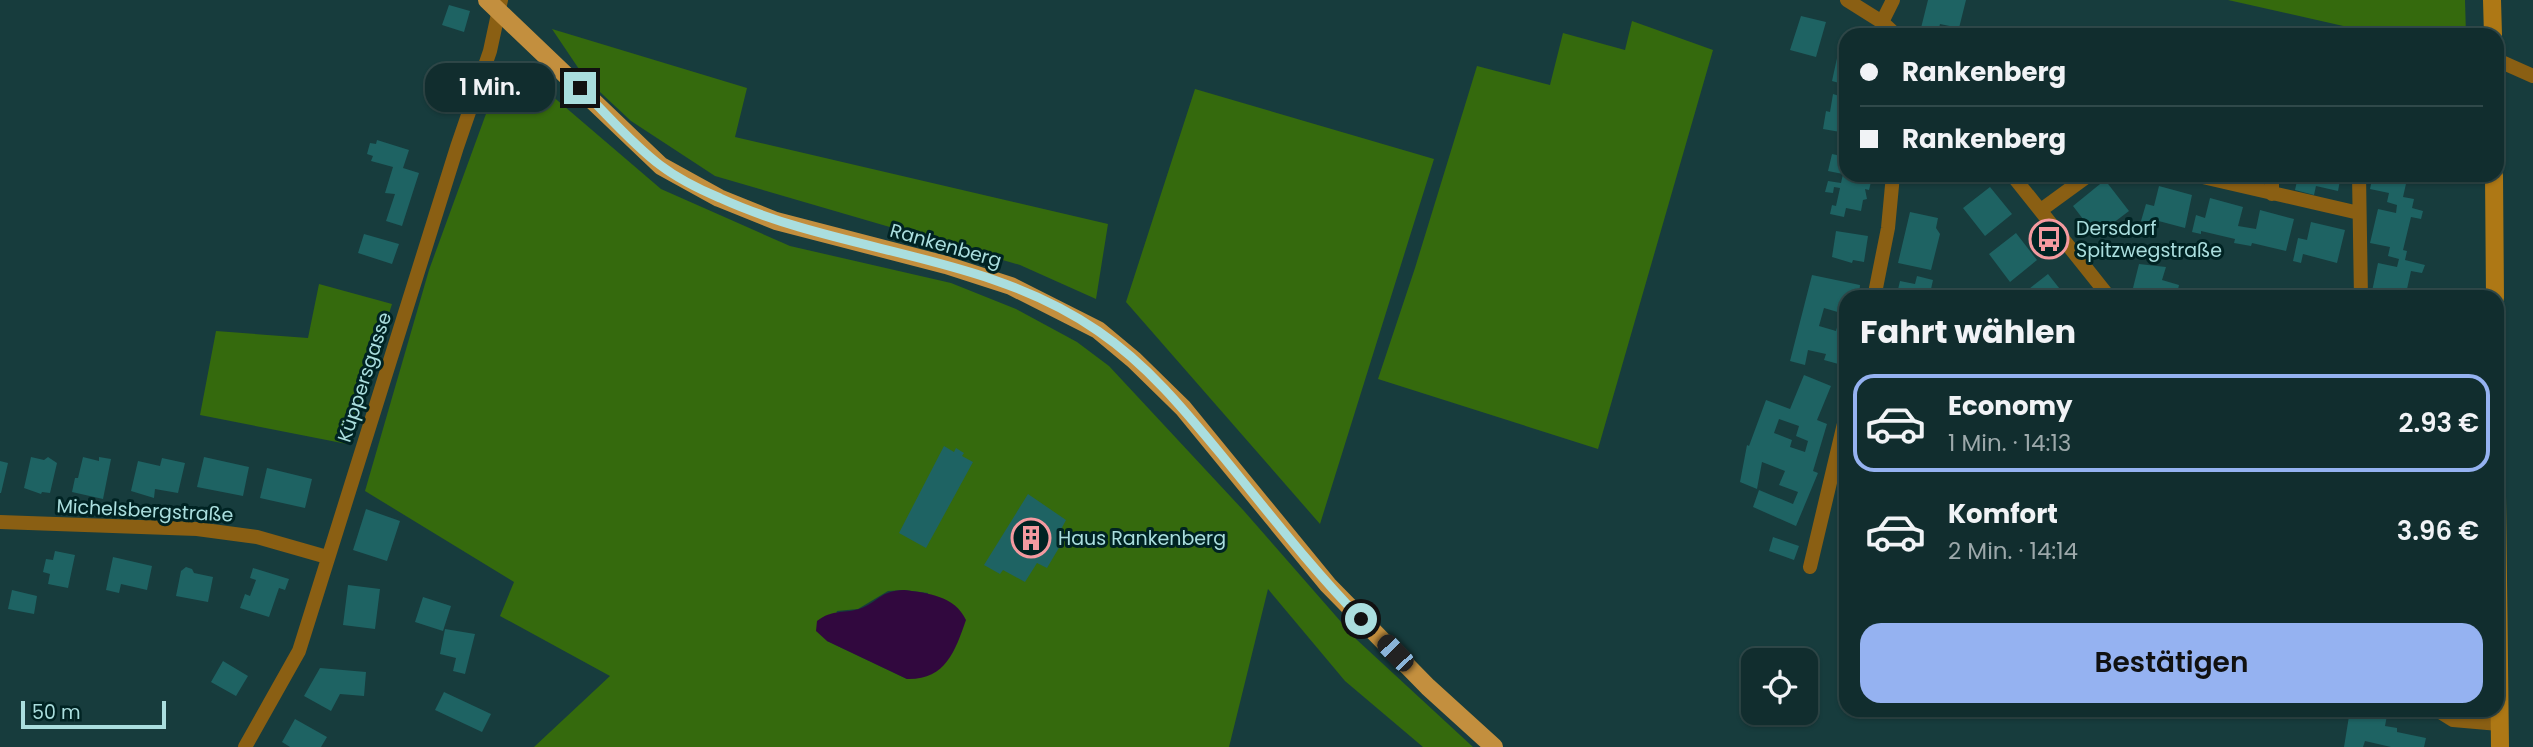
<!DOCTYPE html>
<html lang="de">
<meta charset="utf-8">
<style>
:root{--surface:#112d2e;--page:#1a3536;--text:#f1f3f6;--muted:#9ca8aa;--line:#30494a;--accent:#95b2f1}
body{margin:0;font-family:Poppins,sans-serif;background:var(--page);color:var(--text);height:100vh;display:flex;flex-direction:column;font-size:26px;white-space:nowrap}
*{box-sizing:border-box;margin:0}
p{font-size:23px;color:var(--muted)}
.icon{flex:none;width:38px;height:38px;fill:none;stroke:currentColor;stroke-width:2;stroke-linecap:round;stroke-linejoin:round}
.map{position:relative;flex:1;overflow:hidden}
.panel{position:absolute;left:1839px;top:290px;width:665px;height:427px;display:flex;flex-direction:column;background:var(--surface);border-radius:21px;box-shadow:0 2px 5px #0004,0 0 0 2px var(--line)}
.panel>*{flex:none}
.hud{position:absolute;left:1839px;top:28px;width:665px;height:154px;border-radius:21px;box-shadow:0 2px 5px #0004,0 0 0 2px var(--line);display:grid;align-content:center;height:154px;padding:0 21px;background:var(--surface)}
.controls{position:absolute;left:1741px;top:648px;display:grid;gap:14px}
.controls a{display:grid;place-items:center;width:77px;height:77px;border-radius:14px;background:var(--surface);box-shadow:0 2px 5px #0004,0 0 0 2px var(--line);font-size:35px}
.scale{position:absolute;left:21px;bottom:18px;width:145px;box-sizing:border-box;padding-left:7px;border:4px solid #aadede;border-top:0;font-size:19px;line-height:24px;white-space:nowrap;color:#aadede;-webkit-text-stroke:5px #002323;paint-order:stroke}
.end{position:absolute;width:32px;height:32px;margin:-16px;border:9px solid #aadede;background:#111;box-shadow:0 0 0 4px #111}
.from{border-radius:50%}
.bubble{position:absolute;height:49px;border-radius:21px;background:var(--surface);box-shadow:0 2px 5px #0004,0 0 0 2px var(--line);font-size:23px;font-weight:600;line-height:49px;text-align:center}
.car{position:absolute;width:21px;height:42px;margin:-21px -10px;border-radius:9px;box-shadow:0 0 5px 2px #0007;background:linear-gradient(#222 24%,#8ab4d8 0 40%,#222 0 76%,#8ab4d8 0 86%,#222 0)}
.hud b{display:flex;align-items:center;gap:24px;height:66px;font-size:26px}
.hud b+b{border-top:2px solid var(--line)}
.hud i{width:18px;height:18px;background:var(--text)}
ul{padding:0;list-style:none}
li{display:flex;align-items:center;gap:21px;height:98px;margin:0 14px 10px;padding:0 7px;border:4px solid transparent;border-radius:21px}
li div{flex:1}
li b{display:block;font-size:26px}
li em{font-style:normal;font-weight:600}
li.current{border-color:var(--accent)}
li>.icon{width:63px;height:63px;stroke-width:1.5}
h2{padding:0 21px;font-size:32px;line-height:84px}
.cta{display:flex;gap:14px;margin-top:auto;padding:14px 21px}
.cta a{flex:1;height:80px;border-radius:21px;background:var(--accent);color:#111;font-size:28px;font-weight:600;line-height:80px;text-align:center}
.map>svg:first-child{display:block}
.green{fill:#356a0d;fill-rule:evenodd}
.water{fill:#31083e}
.building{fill:#1e6363;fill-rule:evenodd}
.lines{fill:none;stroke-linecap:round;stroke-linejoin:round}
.street{stroke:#8a5f13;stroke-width:14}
.secondary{stroke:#ae7815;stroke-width:18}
.primary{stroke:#c38f3e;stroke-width:18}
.route{stroke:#aadede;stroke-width:9}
.labels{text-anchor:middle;stroke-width:6;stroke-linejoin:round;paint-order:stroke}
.poi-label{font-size:19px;fill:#aadede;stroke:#002323;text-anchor:start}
.street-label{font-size:19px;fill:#aadede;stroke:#002323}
</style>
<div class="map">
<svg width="2533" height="747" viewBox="0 0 2533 747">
<rect width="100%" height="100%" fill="#173c3d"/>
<path class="green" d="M2228,0H2465L2466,35H2383Z
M1632,21L1713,50L1598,449L1378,379L1415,268L1477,66L1550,85L1563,33L1625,50Z
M552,29L747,88L735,137L1108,224L1096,299L1020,265L715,176L631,121L585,78Z
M516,65L661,189L790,246L951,283L1016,309L1077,342L1109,366L1244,511L1356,639L1473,747H1423L1345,681L1268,589L1229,747H534L610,676L500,616L514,582L365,491L429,270L502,70ZM904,590L928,593L907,679L827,641L837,611L858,609L888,591Z
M1195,89L1434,159L1320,524L1126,302Z
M319,284L392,304L347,444L200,415L216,331L308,338Z"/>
<path class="water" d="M904,590C928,593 955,596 966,620C955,652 945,680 907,679L827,641L816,631L817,621C833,609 842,614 859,609C879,602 879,591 904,590Z"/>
<path class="building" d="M1928,0H1966L1959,28L1940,24L1938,32L1921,28Z
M449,5L470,11L464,32L442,25Z
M1801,16L1826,22L1816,57L1790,50Z
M1839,49L1846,52V85L1832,81Z
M1833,94L1846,98V133L1823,129L1826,111L1830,112Z
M377,140L409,150L403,168L419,173L402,226L386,221L395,194L385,193L393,167L371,161L373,156L367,154L370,143L376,144Z
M1832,154L1846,157V175H1869L1867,181L1871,182L1869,190L1865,189L1867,199L1863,200L1861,211L1846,208L1844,217L1830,214L1832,205L1836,206L1840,188L1834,187L1833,193L1825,192L1828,181L1841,183L1843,174L1828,171Z
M2306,175H2341L2338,191L2316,186L2314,195L2295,190L2297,181L2305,183Z
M2373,175H2408L2403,197L2414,199L2412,208L2423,211L2421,219L2411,217L2403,250L2407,251L2405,260L2425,265L2422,273L2411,271L2405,298L2371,296L2378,263L2397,267L2399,259L2388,256L2390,247L2370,243L2378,209L2396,213L2397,205L2387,202L2389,193L2370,189Z
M2105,180L2129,211L2096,236L2073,206Z
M2159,186L2192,195L2185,228L2151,219L2150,223L2141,221L2146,204L2154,206Z
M1990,187L2012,214L1985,236L1963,208Z
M2210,198L2243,207L2238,226L2256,229L2260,210L2294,219L2286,251L2252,243L2251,246L2234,243L2235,239L2201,231V234L2192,232L2196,215L2205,218Z
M1910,212L1938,218L1936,228L1940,234L1931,270L1898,263Z
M2311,222L2345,230L2337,263L2303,254L2301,263L2293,261L2298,238L2307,240Z
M1836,231L1868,236L1864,262L1853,260L1852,263L1832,257Z
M2016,233L2037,260L2010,282L1989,254Z
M364,234L399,244L392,264L358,253Z
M2139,264L2166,267L2162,280L2179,285L2176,298L2133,288Z
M2048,274L2067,298H2023L2021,295Z
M1812,275L1860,285L1859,298H1846V349L1842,348V365L1824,360L1826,354L1808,350L1805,365L1790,361ZM1824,308L1841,313L1836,331L1819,326Z
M1917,276L1933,280L1929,298H1896L1900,281L1915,284Z
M1804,375L1831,386L1817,420L1827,424L1813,471L1818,473L1796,526L1753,507L1759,490L1793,504L1798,492L1779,485L1785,471L1762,462L1757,489L1740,482L1747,445L1749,446L1766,400L1790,409ZM1779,419L1799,426L1796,436L1808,441L1805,452L1790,447L1792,440L1774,433Z
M944,446L954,452L956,448L964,453L962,456L973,462L926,548L899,533Z
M31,457L44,460L48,457L57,463L50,493L42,492L41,494L24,488Z
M83,457L99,461V457L111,459L103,499L72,492L75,478H78Z
M204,457L249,467L243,496L197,487Z
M162,458L185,463L178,493L155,489L154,498L131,491L138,461L160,466Z
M0,461L8,463L1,493H0Z
M267,468L312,479L305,508L260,498Z
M1028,494L1066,520L1057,537L1063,541L1047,568L1037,563L1025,582L1003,570L1000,574L984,565Z
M366,509L400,521L387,561L353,550Z
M1773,537L1799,546L1794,560L1769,551Z
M55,551L75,555L68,588L48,584L50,574L43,572L46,559L53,560Z
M113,557L152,566L147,590L121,584L119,593L106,590Z
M186,567L192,569L194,573L213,577L208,602L176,596L181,571Z
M253,568L289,579L285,590L279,588L269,617L240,608L245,594L250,596L256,580L250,578Z
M348,585L380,589L375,629L343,625Z
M12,590L37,596L34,614L8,609Z
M423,597L451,606L443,631L415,622Z
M445,629L475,634L465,674L453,671L456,658L440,654Z
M223,661L248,676L236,696L211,682Z
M320,668L366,672L364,696L340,694L331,711L304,696Z
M444,692L491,714L482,732L435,710Z
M2350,710H2388L2385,726L2397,728V732L2426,738L2424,747H2391L2365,741L2363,747H2344Z
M295,719L327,737L321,747H290L282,742Z"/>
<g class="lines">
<path class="street" d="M1847,0L1882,22L1896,35
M1882,22L1893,0
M2497,60L2533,76
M2012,175L2110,298
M2194,175L2359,213
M2359,175L2361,298
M2272,194V175
M2041,210L2089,175
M1874,298L1888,228L1893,175
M0,522L197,529L257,537L327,557
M1810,567L1846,415
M2437,710L2453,720L2499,724
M245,747L299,651L457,147L490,51L501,0"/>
<path class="secondary" d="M2492,0L2493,35
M2494,175L2495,298
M2497,495L2500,747"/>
<path class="primary" d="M487,0L661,166L719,198L776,221L946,265L1011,286L1098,330L1134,360L1183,408L1328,585L1428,687L1494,747"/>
</g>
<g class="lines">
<path class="route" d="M580,88C606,113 631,143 660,165C677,178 701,190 720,198C842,254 986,253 1098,331C1148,365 1187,413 1224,458C1269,513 1312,569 1361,619"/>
</g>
<defs>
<symbol id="bus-ring" viewBox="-11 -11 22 22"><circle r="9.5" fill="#002323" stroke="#f49aa0" stroke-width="1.5"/><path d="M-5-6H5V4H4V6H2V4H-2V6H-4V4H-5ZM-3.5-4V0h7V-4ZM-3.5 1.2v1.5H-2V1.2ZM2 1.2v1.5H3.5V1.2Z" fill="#f49aa0"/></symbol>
<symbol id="building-ring" viewBox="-11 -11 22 22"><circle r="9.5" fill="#002323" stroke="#f49aa0" stroke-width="1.5"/><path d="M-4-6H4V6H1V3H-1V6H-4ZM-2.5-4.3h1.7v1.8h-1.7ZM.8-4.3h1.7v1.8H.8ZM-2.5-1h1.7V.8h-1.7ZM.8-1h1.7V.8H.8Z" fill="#f49aa0"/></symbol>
</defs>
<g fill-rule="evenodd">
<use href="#bus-ring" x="2027" y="217" width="44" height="44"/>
<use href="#building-ring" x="1009" y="516" width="44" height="44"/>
</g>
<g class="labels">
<g class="poi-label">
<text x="2076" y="235">Dersdorf<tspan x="2076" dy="22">Spitzwegstraße</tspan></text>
<text x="1058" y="545">Haus Rankenberg</text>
</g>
<g class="street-label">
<text transform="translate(946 245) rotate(16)" y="7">Rankenberg</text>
<text transform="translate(364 377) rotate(-72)" y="7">Küppersgasse</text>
<text transform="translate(145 510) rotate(3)" y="7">Michelsbergstraße</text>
</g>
</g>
</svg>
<div class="controls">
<a><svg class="icon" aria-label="locate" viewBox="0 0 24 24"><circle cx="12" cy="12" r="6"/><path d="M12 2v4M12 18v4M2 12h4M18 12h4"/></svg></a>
</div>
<div class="scale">50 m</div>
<i class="end from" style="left:1361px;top:619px"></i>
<i class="end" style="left:580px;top:88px"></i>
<div class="bubble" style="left:425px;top:63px;width:130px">1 Min.</div>
<i class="car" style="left:1395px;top:653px;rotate:316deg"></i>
<div class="hud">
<b><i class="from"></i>Rankenberg</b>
<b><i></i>Rankenberg</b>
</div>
<section class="panel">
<h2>Fahrt wählen</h2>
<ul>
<li class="current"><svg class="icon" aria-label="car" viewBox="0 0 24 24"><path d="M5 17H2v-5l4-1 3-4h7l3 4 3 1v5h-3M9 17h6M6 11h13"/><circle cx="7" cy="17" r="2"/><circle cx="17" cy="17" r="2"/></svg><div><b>Economy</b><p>1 Min. · 14:13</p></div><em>2.93 €</em></li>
<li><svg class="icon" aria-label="car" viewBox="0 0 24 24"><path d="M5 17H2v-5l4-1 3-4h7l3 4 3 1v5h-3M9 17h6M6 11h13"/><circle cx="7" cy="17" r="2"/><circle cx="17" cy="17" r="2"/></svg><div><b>Komfort</b><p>2 Min. · 14:14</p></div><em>3.96 €</em></li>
</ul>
<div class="cta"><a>Bestätigen</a></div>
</section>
</div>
